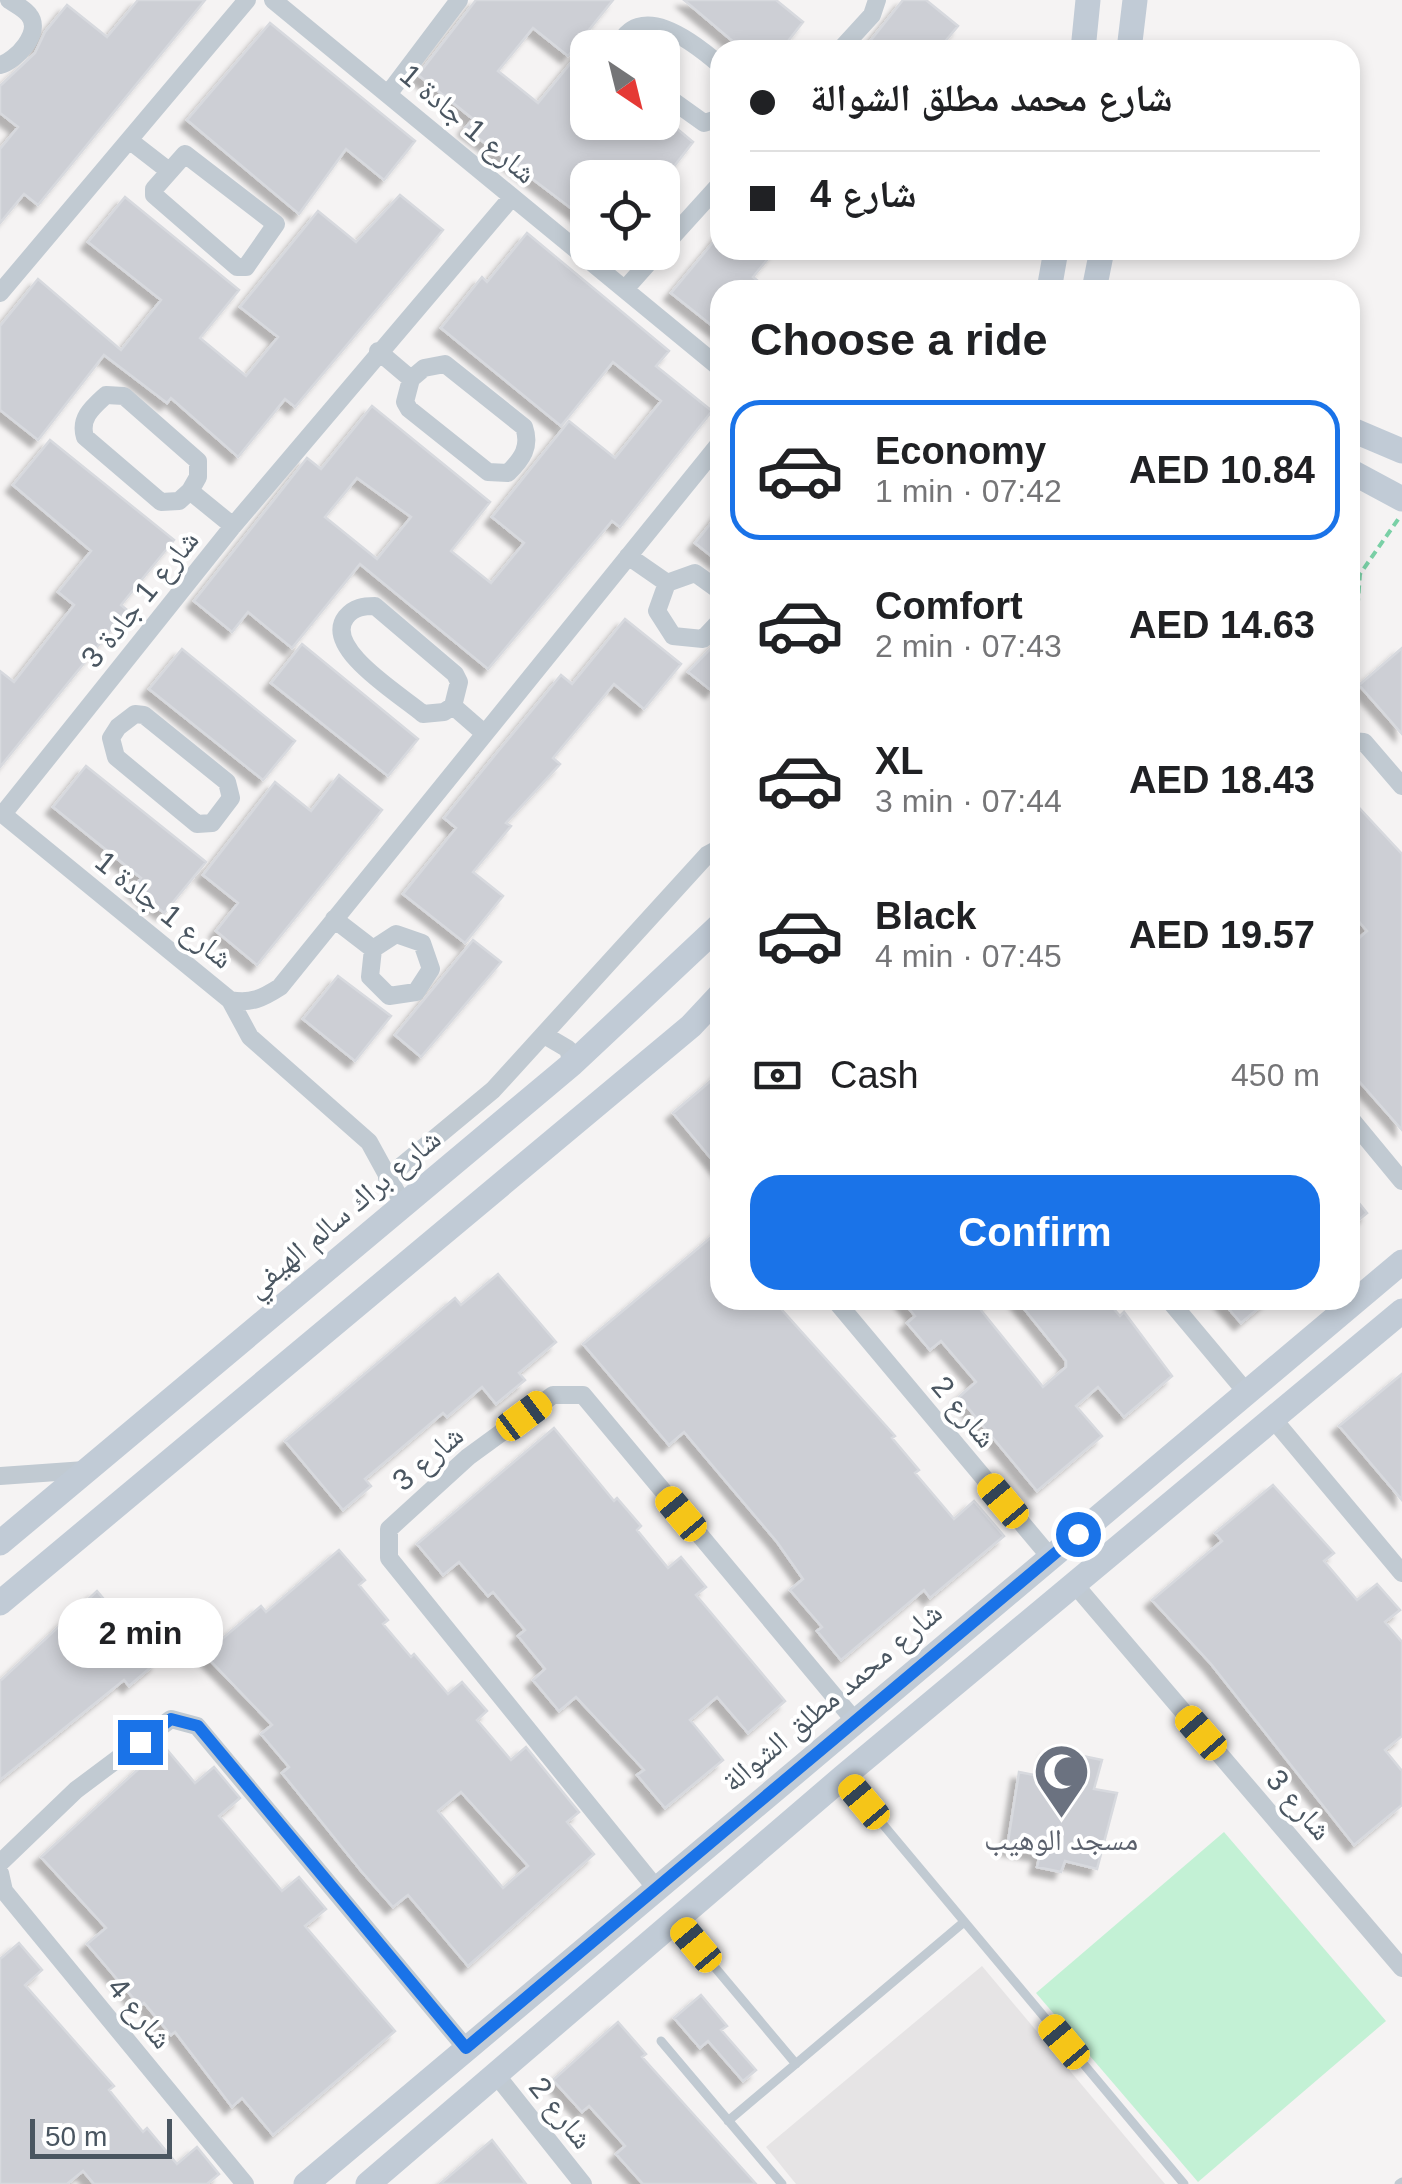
<!DOCTYPE html>
<meta charset="utf-8">
<style>
:root{--surface:#fff;--page:#f6f6f6;--text:#202124;--muted:#757577;--line:#e0e0e0;--accent:#1a73e8}
body{margin:0;font-family:Helvetica,"Noto Naskh Arabic",sans-serif;background:var(--page);color:var(--text);height:100vh;display:flex;flex-direction:column;font-size:38px;white-space:nowrap}
*{box-sizing:border-box;margin:0}
p{font-size:32px;color:var(--muted)}
.icon{flex:none;width:55px;height:55px;fill:none;stroke:currentColor;stroke-width:2;stroke-linecap:round;stroke-linejoin:round}
.map{position:relative;flex:1;overflow:hidden}
.drawer{position:absolute;left:710px;top:280px;width:650px;height:1030px;display:flex;flex-direction:column;background:var(--surface);border-radius:30px;box-shadow:0 5px 15px #0003}
.drawer>*{flex:none}
.banner{position:absolute;left:710px;top:40px;width:650px;height:220px;border-radius:30px;box-shadow:0 5px 15px #0003;display:grid;align-content:center;height:220px;padding:0 40px;background:var(--surface)}
.needle{width:65px;rotate:145deg}
.buttons{position:absolute;left:570px;top:30px;display:grid;gap:20px}
.buttons a{display:grid;place-items:center;width:110px;height:110px;border-radius:20px;background:var(--surface);box-shadow:0 5px 15px #0003;font-size:50px}
.scale{position:absolute;left:30px;bottom:25px;width:142px;box-sizing:border-box;padding-left:10px;border:5px solid #4a5661;border-top:0;font-size:28px;line-height:35px;white-space:nowrap;color:#4a5661;-webkit-text-stroke:8px #fff;paint-order:stroke}
.end{position:absolute;width:45px;height:45px;margin:-22px;border:12px solid #1a73e8;background:#fff;box-shadow:0 0 0 5px #fff}
.from{border-radius:50%}
.bubble{position:absolute;height:70px;border-radius:30px;background:var(--surface);box-shadow:0 5px 15px #0003;font-size:32px;font-weight:600;line-height:70px;text-align:center}
.car{position:absolute;width:30px;height:60px;margin:-30px -15px;border-radius:12px;box-shadow:0 0 8px 2px #0007;background:linear-gradient(#f5c518 24%,#345 0 40%,#f5c518 0 76%,#345 0 86%,#f5c518 0)}
.banner b{display:flex;align-items:center;gap:35px;height:95px;font-size:38px}
.banner b+b{border-top:2px solid var(--line)}
.banner i{width:25px;height:25px;background:var(--text)}
ul{padding:0;list-style:none}
li{display:flex;align-items:center;gap:30px;height:140px;margin:0 20px 15px;padding:0 20px;border:5px solid transparent;border-radius:30px}
li div{flex:1}
li b{display:block;font-size:38px}
li em{font-style:normal;font-weight:600}
li.active{border-color:var(--accent)}
li>.icon{width:90px;height:90px;stroke-width:1.5}
h2{padding:0 40px;font-size:45px;line-height:120px}
.pay{display:flex;align-items:center;gap:25px;height:110px;padding:0 40px;font-size:38px}
.pay p{margin-inline-start:auto}
.button{display:flex;gap:20px;margin-top:auto;padding:20px 40px}
.button a{flex:1;height:115px;border-radius:30px;background:var(--accent);color:#fff;font-size:40px;font-weight:600;line-height:115px;text-align:center}
.map>svg:first-child{display:block}
.education{fill:#e6e4e5}
.green{fill:#c3f1d5}
.building{fill:#cdcfd5;stroke:#d7d9de;stroke-width:2.5;fill-rule:evenodd;filter:url(#shadow)}
.lines{fill:none;stroke-linecap:round;stroke-linejoin:round}
.path{stroke:#7ad0a6;stroke-width:4;stroke-dasharray:8 5;stroke-linecap:butt}
.lane{stroke:#c1cad2;stroke-width:9}
.street{stroke:#c1cad2;stroke-width:18}
.secondary{stroke:#c1cbd6;stroke-width:25}
.route{stroke:#1a73e8;stroke-width:12}
.labels{text-anchor:middle;stroke-width:8;stroke-linejoin:round;paint-order:stroke}
.street-label{font-size:30px;fill:#4a5661;stroke:#fff}
.worship-label{font-size:30px;fill:#5b616d;stroke:#fff}
</style>
<div class="map">
<svg width="1402" height="2184" viewBox="0 0 1402 2184">
<defs>
<filter id="shadow"><feDropShadow dx="-7" dy="7" stdDeviation="2.5" flood-color="#0004"/></filter>
</defs>
<rect width="100%" height="100%" fill="#f5f3f3"/>
<path class="education" d="M982,1966L1165,2184H796L766,2147Z"/>
<path class="green" d="M1224,1832L1386,2021L1198,2182L1036,1993Z"/>
<path class="building" d="M138,0H205L38,205L24,194L0,223V149L18,127L0,113V86L35,53L45,32L67,5L107,37Z
M476,0H613L568,56L533,28L498,71L538,103L588,42V122H669L693,142L665,178H588V221L465,128L473,119L418,75Z
M684,0H776L803,22L781,50H731L736,44Z
M903,0H926L958,26L938,50H863Z
M270,23L415,141L384,180L346,149L299,214L187,120Z
M400,195L443,230L295,407L285,399L238,457L171,398L167,403L104,355L38,440L0,410V326L38,279L121,350L161,300L88,242L125,197L239,290L200,338L246,376L278,337L240,307L318,211L356,242Z
M527,233L669,351L656,366L712,411L620,527L612,521L488,669L360,564L292,648L248,612L232,632L194,601L307,458L321,469L372,406L490,502L451,551L491,583L524,543L492,517L569,421L615,458L661,401L613,362L561,426L441,328L482,277L487,282ZM357,478L411,517L377,559L325,517Z
M720,234V250H775L753,277L769,290H720V332L671,293Z
M50,440L174,540L121,605L127,610L0,767V671L14,682L74,605L58,592L91,551L13,485Z
M720,512V563L695,543Z
M625,619L681,664L644,709L614,684L553,758L560,764L506,823L511,826L473,872L503,896L465,943L403,894L456,828L444,818L495,755L561,675L572,684Z
M720,639V681L712,691L688,672Z
M302,644L418,739L388,776L271,683Z
M1402,648V734L1359,685Z
M182,649L295,741L263,780L149,689Z
M86,766L206,862L164,913L133,888L141,878L53,807Z
M339,775L382,810L257,965L216,931L238,903L203,875L275,782L311,811Z
M1350,798L1402,854V1130L1350,1071V946L1367,931L1350,911Z
M473,940L501,962L421,1057L395,1035Z
M338,976L391,1016L355,1061L303,1019Z
M720,1073V1169L673,1113Z
M1350,1192L1367,1213L1350,1227Z
M720,1230V1300H773L895,1436L892,1438L919,1470L915,1473L954,1519L974,1501L1004,1536L930,1598L924,1590L841,1660L817,1631L822,1627L790,1590L803,1579L777,1542L684,1432L669,1445L583,1344Z
M498,1274L556,1342L519,1373L525,1380L496,1404L482,1387L447,1417L443,1413L365,1479L371,1486L343,1510L285,1441L455,1298L461,1305Z
M902,1300H990L980,1309L1043,1387L1066,1367V1361L1017,1300H1106L1120,1316L1124,1312L1172,1376L1124,1417L1098,1387L1076,1406L1102,1436L1037,1491L959,1397L976,1382L941,1341L930,1350L907,1323L915,1316Z
M1221,1300H1268L1241,1323Z
M1402,1374V1500L1339,1426Z
M554,1428L614,1501L617,1498L641,1526L637,1530L668,1568L681,1557L706,1587L696,1595L785,1701L748,1733L717,1697L690,1720L723,1760L665,1808L637,1775L644,1770L576,1697L559,1711L533,1680L545,1669L518,1636L525,1630L493,1592L488,1596L459,1562L443,1575L417,1544Z
M1273,1485L1334,1553L1324,1561L1357,1600L1377,1584L1400,1610L1385,1622L1402,1642V1736L1385,1750L1402,1771V1805L1354,1845L1211,1664L1152,1600L1222,1541L1215,1533Z
M339,1550L365,1580L359,1585L388,1620L383,1624L411,1657L414,1654L448,1694L462,1682L487,1711L477,1720L511,1760L526,1747L579,1812L567,1822L594,1854L468,1966L408,1895L393,1907L362,1872L282,1773L289,1767L261,1734L272,1725L204,1654L261,1606L266,1612ZM461,1792L528,1866L503,1888L438,1811Z
M97,1591L157,1662L129,1686L124,1680L0,1780V1681Z
M164,1746L195,1783L214,1767L240,1798L219,1816L282,1891L299,1877L326,1909L305,1926L395,2031L273,2135L242,2098L232,2107L175,2032L171,2035L144,2003L140,2006L87,1944L106,1928L41,1857Z
M1049,1749L1102,1760L1094,1789L1117,1793L1097,1869L1065,1861L1061,1872L1037,1867L1040,1854L1007,1848L1019,1772L1044,1777Z
M19,1943L42,1970L25,1985L114,2086L109,2090L143,2132L147,2128L177,2164L197,2147L219,2174L207,2184H94L83,2171L67,2184H0V1959Z
M701,1995L727,2026L721,2030L756,2070L743,2081L708,2041L700,2048L674,2018Z
M618,2022L646,2054L642,2057L756,2184H643L616,2154L625,2146L589,2106L582,2112L553,2080Z
M492,2140L526,2184H440Z"/>
<g class="lines">
<path class="path" d="M1350,710L1360,574L1399,518"/>
<path class="lane" d="M845,1779L1184,2184
M676,1921L796,2064
M661,2041L782,2184
M728,2121L964,1922
M1399,2184L1402,2182"/>
<path class="street" d="M273,0L720,368
M618,48C638,0 691,40 720,65
M840,50L872,15L877,0
M0,65C16,61 43,32 29,15C25,9 15,4 9,0
M389,93L459,0
M662,93L704,123L720,118
M129,140L169,171
M185,154L276,224L246,267H237L154,195V189Z
M662,248L720,184
M626,288L658,252
M0,293L247,0
M378,351L411,379L424,368L445,364L524,427C531,447 522,459 508,473L488,472L409,409L405,402L411,379
M190,491L179,501L161,502L85,437C79,418 93,407 106,395L124,396L198,461V477L190,491L233,526
M628,556L667,583
M667,583L657,611L673,636L703,639L720,621
M667,583L695,573L720,591
M453,706L444,712L423,714C401,695 322,648 346,617C354,607 364,606 375,606L455,674L459,682L453,706L484,733
M135,714L144,715L227,782L231,798L212,823L197,824L116,757L111,738L118,727Z
M1350,741L1364,742L1402,786
M0,812L230,1000C251,1004 263,998 280,987L720,443
M3,814L233,526L512,197
M334,919L373,949
M396,934L422,943L431,969L416,992L389,996L370,977L373,949Z
M230,1000L250,1037L369,1142L403,1204
M546,1036L568,1049L572,1064
M1350,1118L1402,1181
M387,1178L493,1090L707,855L720,848
M835,1300L1051,1558
M1169,1300L1247,1393
M1274,1420L1402,1573
M0,1476L85,1470
M1076,1586L1402,1968
M0,1863L76,1790L171,1719L197,1726L466,2048
M0,1873L4,1891L245,2184
M655,1887L389,1558V1529L468,1457L553,1395H583L854,1720
M497,2076L583,2184"/>
<path class="secondary" d="M1083,50L1088,0
M1129,50L1135,0
M1049,290L1056,250
M1094,290L1102,250
M1350,429L1402,451
M1350,471L1402,499
M0,1543L572,1064L720,925
M0,1603L691,1026L720,995
M306,2184L1402,1262
M368,2184L843,1777L1402,1311"/>
</g>
<g class="lines">
<path class="route" d="M140,1742L171,1719L198,1726L466,2048L1078,1534"/>
</g>
<defs>
<symbol id="mosque-pin" viewBox="-11 -11 22 30"><path d="M0 17L-7.5 6A9.5 9.5 0 1 1 7.5 6Z" fill="#6b7280" stroke="#fff"/><path d="M3.5-4.9A6 6 0 1 0 3.5 4.9A5 5 0 1 1 3.5-4.9Z" fill="#fff"/></symbol>
</defs>
<g fill-rule="evenodd">
<use href="#mosque-pin" x="1030" y="1740" width="63" height="86"/>
</g>
<g class="labels">
<g class="street-label">
<text transform="translate(468 124) rotate(40)" y="10">شارع 1 جادة 1</text>
<text transform="translate(140 599) rotate(-51)" y="10">شارع 1 جادة 3</text>
<text transform="translate(164 910) rotate(39)" y="10">شارع 1 جادة 1</text>
<text transform="translate(343 1213) rotate(-40)" y="10">شارع براك سالم الهيفي</text>
<text transform="translate(964 1412) rotate(50)" y="10">شارع 2</text>
<text transform="translate(428 1458) rotate(-41)" y="10">شارع 3</text>
<text transform="translate(832 1697) rotate(-40)" y="10">شارع محمد مطلق الشوالة</text>
<text transform="translate(1299 1805) rotate(49)" y="10">شارع 3</text>
<text transform="translate(140 2013) rotate(50)" y="10">شارع 4</text>
<text transform="translate(561 2113) rotate(51)" y="10">شارع 2</text>
</g>
<g class="worship-label">
<text x="1061" y="1850">مسجد الوهيب</text>
</g>
</g>
</svg>
<div class="buttons">
<a><svg class="needle" viewBox="-14 -14 28 28"><path d="M0-13l5 13h-10z" fill="#e53935"/><path d="M0 13l5-13h-10z" fill="#757577"/></svg></a>
<a><svg class="icon" aria-label="locate" viewBox="0 0 24 24"><circle cx="12" cy="12" r="6"/><path d="M12 2v4M12 18v4M2 12h4M18 12h4"/></svg></a>
</div>
<div class="scale">50 m</div>
<i class="end from" style="left:1078px;top:1534px"></i>
<i class="end" style="left:140px;top:1742px"></i>
<div class="bubble" style="left:58px;top:1598px;width:165px">2 min</div>
<i class="car" style="left:524px;top:1416px;rotate:53deg"></i>
<i class="car" style="left:1003px;top:1501px;rotate:320deg"></i>
<i class="car" style="left:681px;top:1514px;rotate:320deg"></i>
<i class="car" style="left:1201px;top:1733px;rotate:319deg"></i>
<i class="car" style="left:864px;top:1802px;rotate:320deg"></i>
<i class="car" style="left:696px;top:1945px;rotate:320deg"></i>
<i class="car" style="left:1064px;top:2042px;rotate:320deg"></i>
<div class="banner">
<b><i class="from"></i>شارع محمد مطلق الشوالة</b>
<b><i></i>شارع 4</b>
</div>
<section class="drawer">
<h2>Choose a ride</h2>
<ul>
<li class="active"><svg class="icon" aria-label="car" viewBox="0 0 24 24"><path d="M5 17H2v-5l4-1 3-4h7l3 4 3 1v5h-3M9 17h6M6 11h13"/><circle cx="7" cy="17" r="2"/><circle cx="17" cy="17" r="2"/></svg><div><b>Economy</b><p>1 min · 07:42</p></div><em>AED 10.84</em></li>
<li><svg class="icon" aria-label="car" viewBox="0 0 24 24"><path d="M5 17H2v-5l4-1 3-4h7l3 4 3 1v5h-3M9 17h6M6 11h13"/><circle cx="7" cy="17" r="2"/><circle cx="17" cy="17" r="2"/></svg><div><b>Comfort</b><p>2 min · 07:43</p></div><em>AED 14.63</em></li>
<li><svg class="icon" aria-label="car" viewBox="0 0 24 24"><path d="M5 17H2v-5l4-1 3-4h7l3 4 3 1v5h-3M9 17h6M6 11h13"/><circle cx="7" cy="17" r="2"/><circle cx="17" cy="17" r="2"/></svg><div><b>XL</b><p>3 min · 07:44</p></div><em>AED 18.43</em></li>
<li><svg class="icon" aria-label="car" viewBox="0 0 24 24"><path d="M5 17H2v-5l4-1 3-4h7l3 4 3 1v5h-3M9 17h6M6 11h13"/><circle cx="7" cy="17" r="2"/><circle cx="17" cy="17" r="2"/></svg><div><b>Black</b><p>4 min · 07:45</p></div><em>AED 19.57</em></li>
</ul>
<div class="pay"><svg class="icon" aria-label="cash" viewBox="0 0 24 24"><path d="M3 7h18v10H3z"/><circle cx="12" cy="12" r="2"/></svg>Cash<p>450 m</p></div>
<div class="button"><a>Confirm</a></div>
</section>
</div>
